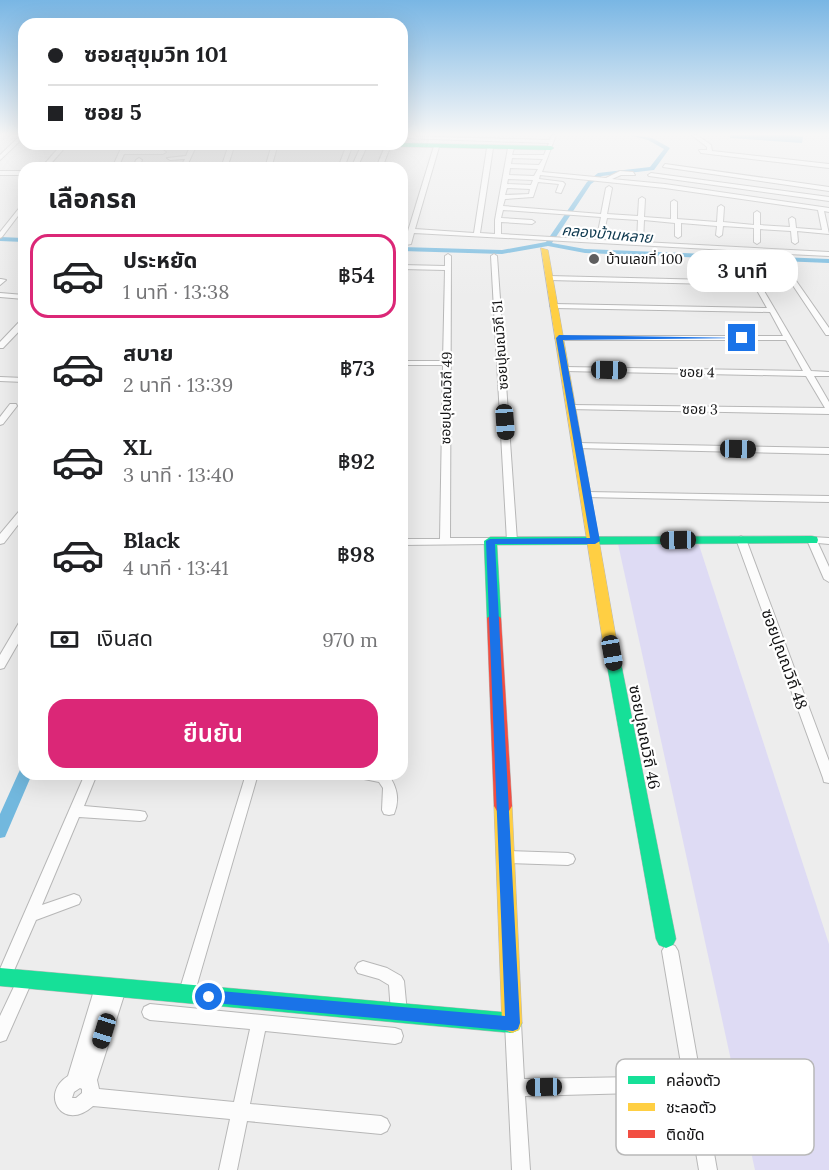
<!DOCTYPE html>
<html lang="th">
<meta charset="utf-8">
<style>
:root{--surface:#fff;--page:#f2f2f2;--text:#202124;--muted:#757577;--line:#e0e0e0;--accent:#db2777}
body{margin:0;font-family:Lora,"Noto Sans Thai",serif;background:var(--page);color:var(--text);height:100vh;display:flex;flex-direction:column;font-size:22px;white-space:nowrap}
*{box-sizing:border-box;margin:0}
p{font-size:20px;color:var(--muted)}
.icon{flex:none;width:33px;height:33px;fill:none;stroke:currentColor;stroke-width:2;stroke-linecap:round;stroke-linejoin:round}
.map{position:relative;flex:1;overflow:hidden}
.panel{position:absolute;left:18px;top:162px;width:390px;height:618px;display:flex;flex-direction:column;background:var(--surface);border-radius:18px;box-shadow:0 6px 24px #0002}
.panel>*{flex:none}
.guide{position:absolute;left:18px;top:18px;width:390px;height:132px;border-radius:18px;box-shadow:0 6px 24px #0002;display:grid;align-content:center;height:132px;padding:0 30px;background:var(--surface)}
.end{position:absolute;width:27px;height:27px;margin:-14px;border:8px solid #1a73e8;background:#fff;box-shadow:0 0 0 3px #fff}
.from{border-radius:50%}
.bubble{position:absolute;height:42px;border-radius:18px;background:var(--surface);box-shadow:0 6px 24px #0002;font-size:20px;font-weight:600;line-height:42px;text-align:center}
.car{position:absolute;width:18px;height:36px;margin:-18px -9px;border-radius:8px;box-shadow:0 0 4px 2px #0007;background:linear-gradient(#222 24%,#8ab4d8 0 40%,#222 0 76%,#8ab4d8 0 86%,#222 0)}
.guide b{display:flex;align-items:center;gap:21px;height:57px;font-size:22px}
.guide b+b{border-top:2px solid var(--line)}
.guide i{width:15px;height:15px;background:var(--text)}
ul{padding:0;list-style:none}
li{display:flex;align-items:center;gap:18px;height:84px;margin:0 12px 9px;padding:0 18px;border:3px solid transparent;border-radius:18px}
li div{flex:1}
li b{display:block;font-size:22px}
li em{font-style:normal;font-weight:600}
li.on{border-color:var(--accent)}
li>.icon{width:54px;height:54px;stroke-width:1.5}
h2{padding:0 30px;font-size:27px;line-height:72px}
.pay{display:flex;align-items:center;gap:15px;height:66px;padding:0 30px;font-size:22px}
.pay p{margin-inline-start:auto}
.button{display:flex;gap:12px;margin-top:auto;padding:12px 30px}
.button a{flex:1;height:69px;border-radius:18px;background:var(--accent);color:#fff;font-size:24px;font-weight:600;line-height:69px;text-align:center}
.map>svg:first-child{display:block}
.green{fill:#dedbf4}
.water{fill:#72b8de}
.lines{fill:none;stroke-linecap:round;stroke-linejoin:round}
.canal{fill:#72b8de;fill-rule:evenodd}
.street-casing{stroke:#b7b7b7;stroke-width:2}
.fast-casing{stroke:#b7b7b7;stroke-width:1}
.slow-casing{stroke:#b7b7b7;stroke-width:1}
.jam-casing{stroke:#b7b7b7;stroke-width:1}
.street{fill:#fcfcfc;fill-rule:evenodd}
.fast{fill:#16e098;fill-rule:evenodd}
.slow{fill:#ffcf43;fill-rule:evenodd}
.jam{fill:#f24e42;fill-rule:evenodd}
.route{fill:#1a73e8}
.poi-dot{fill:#5f5f60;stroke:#fff;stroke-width:2}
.labels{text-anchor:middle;stroke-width:4.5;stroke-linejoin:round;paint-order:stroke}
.far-poi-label{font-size:14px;fill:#131314;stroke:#fff;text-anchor:start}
.far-street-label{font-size:14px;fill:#131314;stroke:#fff}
.far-water-label{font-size:15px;font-style:italic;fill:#0d384e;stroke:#fff}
.street-label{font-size:16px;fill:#131314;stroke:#fff}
.key{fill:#fff;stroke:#b8b8b8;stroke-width:1.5}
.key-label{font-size:16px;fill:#131314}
</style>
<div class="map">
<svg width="829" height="1170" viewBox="0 0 829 1170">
<rect width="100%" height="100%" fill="#ededed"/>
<path class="green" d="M618,544L699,545L829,944V1170H755Z"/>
<path class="water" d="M730,135H792L803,137L802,143L730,138Z"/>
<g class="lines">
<path class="canal" d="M629,135L652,138L670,148L654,170L602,176L591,184L552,243L585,249L829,259V263L585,253L548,246L502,254L402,251V247L502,250L546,242L587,182L598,173L650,167L664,149L648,140Z
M0,237L24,238V242L0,241Z
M24,769V774H32L5,837L0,838V814L18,774L20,770Z"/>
<defs>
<path id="street" d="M21,135H24V137L0,160V155Z
M552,135H556L542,172L606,178L620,171L633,172L635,175H621L612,179L665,184L829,208V212L824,211L829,234L797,231L798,242L795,244L792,242L791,231L760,229V242L757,244L754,242V228L723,226L722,235L719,237L716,235L717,226L681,223V236L678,238L675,236V223L644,220L643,242L829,252V256L788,254L794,262L791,269L792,275L829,328V335H826L786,275L785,269L788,262L782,253L414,233L411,244L406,245L408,231L434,146L439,147L415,229L474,233L487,148L490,146L493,148L480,233L495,234V220L508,148L511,146L514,148L512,155H544L549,143L402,138V136L550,140ZM512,158L543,159L539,165L511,164ZM510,168L538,169L534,176L509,175ZM540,175L665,188L818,210L822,230L796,228L795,219L792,217L789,219L790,227L760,225V213L757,211L754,213V225L723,222L724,207L721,205L718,207L717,222L677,219V202L674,200L671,202V219L644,217L645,199L642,197L639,199L638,216L607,214L612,188L609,186L606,188L601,214L503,206L505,199L533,197L538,182L559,184L556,192L561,193L565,184L563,182L539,179ZM508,179L533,180L531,185L507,184ZM507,188L530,189L529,194L505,195ZM503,210L601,217L598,232L601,234L604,232L607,218L638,220L637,242L501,234V222L532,224L535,222L532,220L501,218Z
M692,135H697L711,145L712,151L829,164V168L701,153L699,150H707V147Z
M62,144H68L47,168H41Z
M123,144H129L126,150H163L166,152L163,154H124L118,168H112Z
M191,144H197L186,168H180L185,159L170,160L167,158L186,156Z
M224,144H230L234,147L227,168H221L228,147Z
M272,144H278L271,168H265Z
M347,144H353L344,168H338Z
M362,144H368L357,168H351Z
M386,144L391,145L382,168H376Z
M139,158L142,160L139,168H133L136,160Z
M665,164L829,187V191L663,167Z
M0,171H24V175H0Z
M651,173L829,197V201L649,176L648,175Z
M24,202V208L2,237L0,238V232Z
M402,249L406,251L402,255Z
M448,254L451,256L450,538H490L495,541L490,544L402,545V539H440L443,365H402V361H443L445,270L402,269V265L445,266V256Z
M494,254L497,256L517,541L512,544L507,541L491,256Z
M748,266L750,267L811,371L829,372V376H814L829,402V414L568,409L567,407L571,405L825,408L806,376L565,371L561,369L565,367L803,371L786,340H559L555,338L559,336H783L770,312L554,308L550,306L554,304L767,308L754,285L549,280L546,278L549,276L752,281L745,268Z
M1,279L6,280L0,285V279Z
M0,293L24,295V299L0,297Z
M21,320H24V326L3,348H0V342Z
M0,377L24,378V382L0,381Z
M10,404H16L17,406L3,424L0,425V417Z
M578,443L829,448V454L575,448V444Z
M587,492L829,496V502L584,497L582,495L584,493Z
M24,508V517L4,543L0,544V534L21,509Z
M741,536L746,539L829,761V783L824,782L823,778L736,539Z
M812,537L829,538V544L818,543L829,567V582L824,579L807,540Z
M24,620V633L4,668L0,669V655L20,621Z
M85,774H97L84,806L140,811L145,812L147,816L145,820L140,821L79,817L42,905L74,894L79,896L81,900L79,904L36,920L9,982L4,984L0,983V969Z
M246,774H258L194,995L191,1000L186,1002L181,1000L178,995Z
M358,774H388C397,787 400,799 394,814L389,815L384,814L382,810L383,788L379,782L359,778Z
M505,851L568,853L573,855L575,859L573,863L568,865L505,863L500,861L498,857L500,853Z
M670,944L675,946L678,951L717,1170H699L662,951L665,946Z
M363,961L387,968L401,976L404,981L407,1013L405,1018L399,1021L393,1018L391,1013L389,985L379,979L358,973L355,968L358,963Z
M25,972L30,974L33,979L6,1040L0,1042V1016L20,974Z
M103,980L108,982L111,987L109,994L113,984L118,982L123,984L126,989L97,1080L99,1089L234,1102L250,1029L150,1020L144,1017L142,1012L144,1007L150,1004L395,1028L401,1030L403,1036L401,1042L395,1044L265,1031L250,1104L381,1116L387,1119L390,1125L387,1131L381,1134L247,1121L237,1170H219L230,1119L93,1106C63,1133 39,1094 68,1076L95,987L98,982ZM80,1088L82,1089V1093L76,1098H72L74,1092Z
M513,1015L519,1018L521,1023L524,1079L636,1077L642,1079L644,1085L642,1091L636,1093L525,1096L530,1170H512L505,1023L507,1018Z"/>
<path id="fast" d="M402,143L551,146L554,148L551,150L370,146L367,144Z
M812,536L817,537L818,540L817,543L497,545L501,618L494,623L487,618L484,541L490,537Z
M610,638L615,639L617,643L676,939L673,945L666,948L659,945L656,939L603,643L605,639Z
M0,968L512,1013L519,1016L522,1023L519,1030L512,1033L0,986Z"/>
<path id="slow" d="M541,248L548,250L617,643L615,647H605L603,643Z
M503,799L509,801L512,806L522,1023L519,1030L512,1033L505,1030L502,1023L494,806L497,801Z"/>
<path id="jam" d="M494,613L501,618L512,806L509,811L503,813L497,811L494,806L487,618Z"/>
</defs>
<use href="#street" class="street-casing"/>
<use href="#fast" class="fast-casing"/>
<use href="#slow" class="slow-casing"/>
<use href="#jam" class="jam-casing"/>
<use href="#street" class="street"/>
<use href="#fast" class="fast"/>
<use href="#slow" class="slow"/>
<use href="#jam" class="jam"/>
</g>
<linearGradient id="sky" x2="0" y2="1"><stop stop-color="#79b6e4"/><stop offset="0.45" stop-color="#f7f7f7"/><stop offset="1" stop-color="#f7f7f7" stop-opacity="0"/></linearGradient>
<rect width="829" height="298" fill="url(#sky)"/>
<path class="route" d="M559,335L746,338L563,340L600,541L595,544H495L520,1023L518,1029L513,1031L204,1002L202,997L209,990L505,1016L486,541L490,539L590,538L556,338Z"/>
<circle class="poi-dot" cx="594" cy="259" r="6"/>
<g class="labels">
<g class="far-poi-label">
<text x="606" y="264">บ้านเลขที่ 100</text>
</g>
<g class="far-street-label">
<text transform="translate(500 345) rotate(-94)" y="5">ซอยปุณณวิถี 51</text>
<text transform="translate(697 372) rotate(1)" y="5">ซอย 4</text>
<text transform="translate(446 398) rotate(-89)" y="5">ซอยปุณณวิถี 49</text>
<text transform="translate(700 409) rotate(1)" y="5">ซอย 3</text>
</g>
<g class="far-water-label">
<text transform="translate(607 234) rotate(5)" y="5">คลองบ้านหลาย</text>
</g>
<g class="street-label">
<text transform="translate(785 659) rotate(70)" y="6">ซอยปุณณวิถี 48</text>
<text transform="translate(645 737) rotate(79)" y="6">ซอยปุณณวิถี 46</text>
</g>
</g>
<rect x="616" y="1059" width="198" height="96" rx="9" class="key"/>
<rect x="628" y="1076" width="27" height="8" fill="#16e098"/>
<rect x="628" y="1103" width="27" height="8" fill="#ffcf43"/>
<rect x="628" y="1130" width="27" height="8" fill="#f24e42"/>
<g class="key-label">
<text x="666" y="1086">คล่องตัว</text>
<text x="666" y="1113">ชะลอตัว</text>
<text x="666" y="1140">ติดขัด</text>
</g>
</svg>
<i class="end from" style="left:209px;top:997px"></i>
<i class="end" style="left:742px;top:338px"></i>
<div class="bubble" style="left:687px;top:250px;width:111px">3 นาที</div>
<i class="car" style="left:609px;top:370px;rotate:91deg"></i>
<i class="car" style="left:505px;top:422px;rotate:176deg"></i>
<i class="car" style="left:738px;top:449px;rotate:91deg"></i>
<i class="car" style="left:678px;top:540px;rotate:269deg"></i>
<i class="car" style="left:612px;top:653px;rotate:170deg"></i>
<i class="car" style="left:104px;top:1031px;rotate:197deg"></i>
<i class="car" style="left:544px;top:1087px;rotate:269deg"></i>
<div class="guide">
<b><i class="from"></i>ซอยสุขุมวิท 101</b>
<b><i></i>ซอย 5</b>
</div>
<section class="panel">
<h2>เลือกรถ</h2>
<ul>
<li class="on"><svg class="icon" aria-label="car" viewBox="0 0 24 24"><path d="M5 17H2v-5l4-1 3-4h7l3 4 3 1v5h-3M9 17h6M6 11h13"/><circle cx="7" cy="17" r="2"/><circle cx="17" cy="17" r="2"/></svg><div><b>ประหยัด</b><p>1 นาที · 13:38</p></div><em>฿54</em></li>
<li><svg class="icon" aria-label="car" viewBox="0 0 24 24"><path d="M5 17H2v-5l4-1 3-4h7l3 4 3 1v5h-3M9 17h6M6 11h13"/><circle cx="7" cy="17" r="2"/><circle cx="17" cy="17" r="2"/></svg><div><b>สบาย</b><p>2 นาที · 13:39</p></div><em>฿73</em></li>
<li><svg class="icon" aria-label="car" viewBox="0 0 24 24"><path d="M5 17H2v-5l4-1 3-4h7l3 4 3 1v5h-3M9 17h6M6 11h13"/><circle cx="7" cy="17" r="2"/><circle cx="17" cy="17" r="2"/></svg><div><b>XL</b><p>3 นาที · 13:40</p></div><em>฿92</em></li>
<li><svg class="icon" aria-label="car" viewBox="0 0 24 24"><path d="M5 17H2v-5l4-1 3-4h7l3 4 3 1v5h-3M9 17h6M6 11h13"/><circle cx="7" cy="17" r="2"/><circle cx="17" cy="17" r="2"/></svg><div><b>Black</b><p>4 นาที · 13:41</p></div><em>฿98</em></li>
</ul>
<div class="pay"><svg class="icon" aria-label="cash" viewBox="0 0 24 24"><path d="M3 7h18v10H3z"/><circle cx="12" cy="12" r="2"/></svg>เงินสด<p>970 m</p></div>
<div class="button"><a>ยืนยัน</a></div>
</section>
</div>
